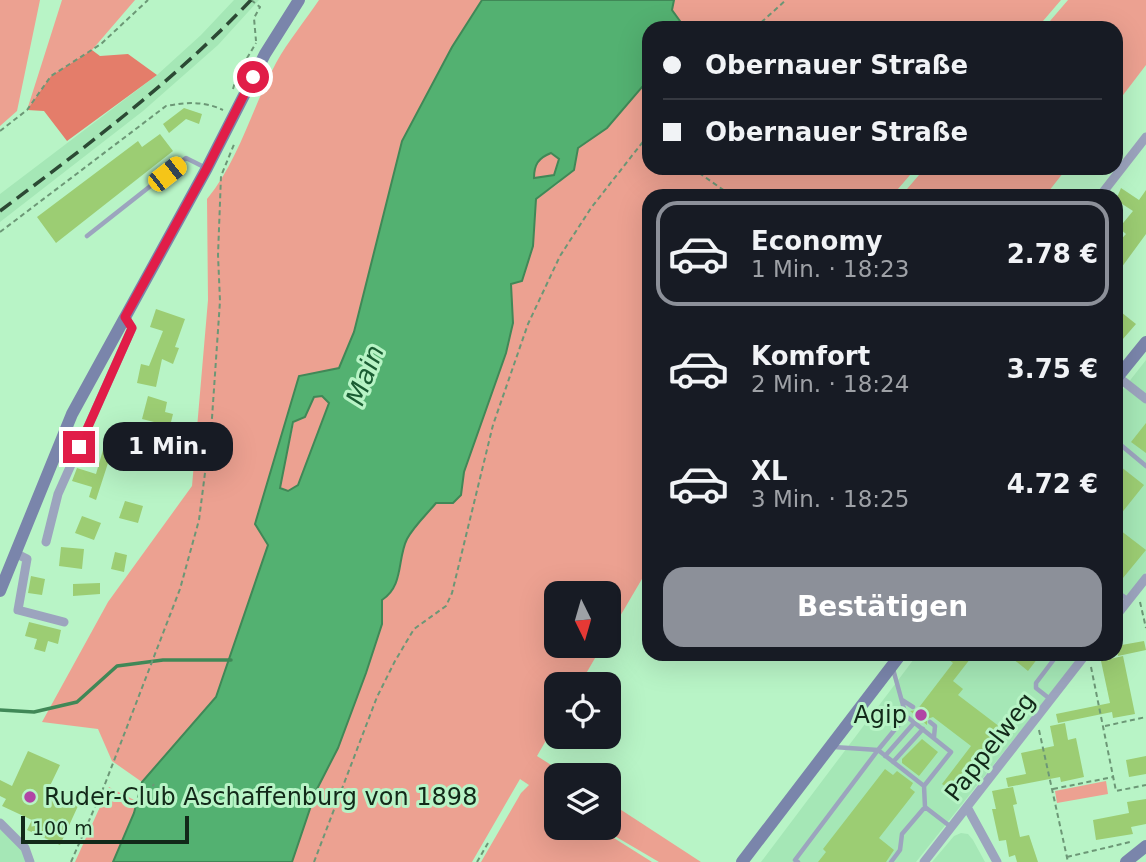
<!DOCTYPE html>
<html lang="de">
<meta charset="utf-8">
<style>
:root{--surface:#171b24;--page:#20242c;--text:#f1f3f6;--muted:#9ea1a6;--line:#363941;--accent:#8c9099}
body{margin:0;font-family:"DejaVu Sans",sans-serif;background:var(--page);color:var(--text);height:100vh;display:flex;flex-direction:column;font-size:26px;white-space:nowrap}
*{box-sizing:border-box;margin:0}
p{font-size:23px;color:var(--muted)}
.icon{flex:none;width:38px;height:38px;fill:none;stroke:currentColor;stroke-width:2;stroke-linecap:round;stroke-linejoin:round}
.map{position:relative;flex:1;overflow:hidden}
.details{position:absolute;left:642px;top:189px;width:481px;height:472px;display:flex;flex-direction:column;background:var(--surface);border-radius:21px;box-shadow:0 7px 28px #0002}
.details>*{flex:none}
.banner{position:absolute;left:642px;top:21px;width:481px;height:154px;border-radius:21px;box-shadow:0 7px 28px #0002;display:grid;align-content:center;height:154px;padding:0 21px;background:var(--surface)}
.needle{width:46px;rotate:175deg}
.fabs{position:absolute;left:544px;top:581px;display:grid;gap:14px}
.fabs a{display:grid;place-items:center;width:77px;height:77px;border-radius:14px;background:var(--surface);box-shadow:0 7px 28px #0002;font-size:35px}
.scale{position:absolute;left:21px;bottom:18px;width:168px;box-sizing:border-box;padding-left:7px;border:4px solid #122919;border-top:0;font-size:19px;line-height:24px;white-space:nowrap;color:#122919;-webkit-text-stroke:5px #b8f4c6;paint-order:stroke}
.end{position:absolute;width:32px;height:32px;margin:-16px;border:9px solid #e11d48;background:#fff;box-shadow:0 0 0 4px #fff}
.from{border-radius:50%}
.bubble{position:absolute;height:49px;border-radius:21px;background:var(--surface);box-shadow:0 7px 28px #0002;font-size:23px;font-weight:700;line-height:49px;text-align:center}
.car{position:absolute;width:21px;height:42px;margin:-21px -10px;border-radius:9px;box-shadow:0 0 5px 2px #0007;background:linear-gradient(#f5c518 24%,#345 0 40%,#f5c518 0 76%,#345 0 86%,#f5c518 0)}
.banner b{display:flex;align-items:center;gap:24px;height:66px;font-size:26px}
.banner b+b{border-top:2px solid var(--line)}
.banner i{width:18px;height:18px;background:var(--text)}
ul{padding:12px 0 0;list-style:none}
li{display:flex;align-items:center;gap:21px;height:105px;margin:0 14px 10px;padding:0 7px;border:4px solid transparent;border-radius:21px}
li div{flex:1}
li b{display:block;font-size:26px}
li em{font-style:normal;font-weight:700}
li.on{border-color:var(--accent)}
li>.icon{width:63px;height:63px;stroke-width:1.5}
.primary-button{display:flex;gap:14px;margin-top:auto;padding:14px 21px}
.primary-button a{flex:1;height:80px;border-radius:21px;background:var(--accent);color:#fff;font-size:28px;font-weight:700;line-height:80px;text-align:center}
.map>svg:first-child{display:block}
.built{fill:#a5e7b6}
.green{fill:#eca191}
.forest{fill:#e47d6a}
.water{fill:#53b171;stroke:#408857;stroke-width:2;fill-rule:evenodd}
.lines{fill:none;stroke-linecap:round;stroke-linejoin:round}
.stream{stroke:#408857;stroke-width:3.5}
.building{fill:#9ccd73}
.path{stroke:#6c9776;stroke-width:2;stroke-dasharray:5 3.5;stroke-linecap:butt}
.lane{stroke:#9ca4be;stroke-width:4.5}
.street{stroke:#9ca4be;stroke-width:9}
.secondary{stroke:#7a85ab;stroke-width:12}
.rail{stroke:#2c4934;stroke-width:3.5;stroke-dasharray:14 7;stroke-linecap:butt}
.route{stroke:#e11d48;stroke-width:9}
.poi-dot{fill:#b145a5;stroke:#b8f4c6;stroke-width:2.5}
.labels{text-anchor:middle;stroke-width:6;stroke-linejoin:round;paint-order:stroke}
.poi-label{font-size:24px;fill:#122919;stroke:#b8f4c6;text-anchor:end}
.street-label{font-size:24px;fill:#122919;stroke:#b8f4c6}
.water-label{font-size:26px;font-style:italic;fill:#1a5d33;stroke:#b8f4c6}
</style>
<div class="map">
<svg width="1146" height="862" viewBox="0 0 1146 862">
<rect width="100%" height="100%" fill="#b8f4c6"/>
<path class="built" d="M234,0H259L218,45L143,111L0,222V194L157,75L201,35Z
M1146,360V572L1117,609V397Z
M917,655H1081L916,862H761Z
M0,829L25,848L30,862H0Z
M961,833L968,834L973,840L985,862H932L954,836Z"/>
<path class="green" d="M0,0H40L17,111L0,126Z
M62,0H135L92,50L51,76L27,110Z
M319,0H482L452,47L402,141L354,332L339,368L299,376L268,545L216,697L142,782L112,761L98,729L42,722L108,602L192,486L208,300L207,199C239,160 252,108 276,63C288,41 305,21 319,0Z
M674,0H1061L1037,28H685L672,10Z
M1068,0H1146V65L1117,103L1116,28H1044Z
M649,79V168H916L892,196H649V567L609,635V593H556V646H602L580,684H556V723L537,756L567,775H556V828H598L652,862H481L521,793L529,785L520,779L472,862H292L316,791L338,748L366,673L382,624V600C405,587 397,559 407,539C414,526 427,514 436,503L453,502L461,495L464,472L506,353L513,323L511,284L533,246L536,199L559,183L577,148L607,128Z
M551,153L559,159L554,175L534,178C534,165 538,158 551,153Z
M925,168H1067L1045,196H901Z
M322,396L329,402L298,485L288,491L279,488L294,422L305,417L314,397Z
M1106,781L1108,794L1057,803L1055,791Z
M109,787L138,802L113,862H75Z
M609,802L701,862H659L601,828H609Z"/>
<path class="forest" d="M92,50L100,56L128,54L157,75L67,141L44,111L27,110L51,76Z"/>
<path class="water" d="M482,0H674L672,10L685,28H649V79L607,128L578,148L574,170L536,199L533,246L522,281L511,284L513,323L506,353L464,472L461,495L453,503H436C427,514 414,526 407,539C397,559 404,586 382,600V624L366,673L338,748L316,791L292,862H113L134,813L142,782L216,697L268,545L255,524L299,376L339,368L354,332L402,141L452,47ZM551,153L559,159L554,175L534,178C534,165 538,158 551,153ZM322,396L329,403L298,485L288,491L280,488L293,422L305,417L314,397Z"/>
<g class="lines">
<path class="stream" d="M0,710L34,712L77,702L117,666L163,660H231"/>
</g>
<path class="building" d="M184,108L202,114L199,124L186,119L169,133L163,124Z
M160,134L173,151L56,243L37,217L138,141L142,147Z
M1121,188L1139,200L1146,190V234L1116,275V245L1126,234L1119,228L1133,211L1116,200Z
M156,309L185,319L175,347L179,348L173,364L162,359L156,387L137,383L141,364L149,366L163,331L150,327Z
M1121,312L1136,324L1116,347V317Z
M148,396L167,402L165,412L173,414L170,426L142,419Z
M1146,423V453L1131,442Z
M109,429L129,435L126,446L143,451L137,471L108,463L96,500L89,497L92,487L72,481L77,468L96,474Z
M1116,463L1144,485L1116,520Z
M125,501L143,506L138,523L119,518Z
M82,516L101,523L94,540L75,533Z
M1116,527L1146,550L1123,578L1116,572Z
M61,547L84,549L82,569L59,566Z
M115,552L127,555L124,572L111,569Z
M31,576L45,579L42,595L28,593Z
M100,583V594L73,596V584Z
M29,622L61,630L58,644L48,641L45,652L34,649L37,639L25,636Z
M1144,641L1146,650L1118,656L1116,646Z
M942,654H974L953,681L963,689L958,695L1004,730L984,756L979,752L950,790L942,784L971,746L933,717L927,719V725L910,711L917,710L953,663Z
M1007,654H1041L1028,671Z
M1123,656L1135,714L1113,718L1112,712L1058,723L1056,714L1110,703L1101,661Z
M1065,723L1068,740L1076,738L1084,777L1061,782L1060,777L1008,787L1006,778L1026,774L1021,753L1054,746L1050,726Z
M922,739L938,752L919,776L902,763V759Z
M28,751L60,765L47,792L78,806L60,845L27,830L32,820L2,806L6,799L0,796V780L12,786Z
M1146,756V774L1129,777L1126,760Z
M885,769L893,775L897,771L913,783L910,788L915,792L879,838L894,850L886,862H818L826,852L823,849Z
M1013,787L1017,804L1013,805L1020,837L1029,835L1038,862H1017L1015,855L1009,857L1006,840L999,841L992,809H996L992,791Z
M1146,799V824L1131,827L1133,834L1096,840L1093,820L1129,813L1127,802Z"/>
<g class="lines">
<path class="path" d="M251,0L260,7L254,18L256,41
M755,28L786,0
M233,89L237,75L256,43
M0,131L27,110L51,76L101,44L148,0
M692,168L732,196
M0,232L166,106C186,102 204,101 223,110
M1140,602L1146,628
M1091,667L1116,791L1146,785
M1105,726L1146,717
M1039,730L1068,862
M1053,789L1113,777
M144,801L154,784
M1067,857L1130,842
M71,862L105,784L180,589L199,520L212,418L220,301L218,255L221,176L235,142
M314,862L377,697L395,661L414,629L446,606L452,593L493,425L528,324L560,256L591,208L649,134
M477,862L488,843"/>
<path class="lane" d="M87,236L186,158L206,168
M1116,441L1146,466
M1116,591L1129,600
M1050,699L1036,688V683L1058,654
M902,700L913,707
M930,722L935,726L934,737
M834,747L878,750L906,716
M885,756L914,723
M893,762L923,729
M924,786L925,807
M798,862L795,860L878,750L924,786L951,752L906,716L893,669
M891,862L900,850L902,834L925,807L951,827"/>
<path class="street" d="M1100,196L1146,137
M1118,377L1146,399
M46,542L58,494L132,328L125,317
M15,553L27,559L18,610L64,622
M1116,616L1146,578
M967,807L997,862
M0,823L25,848L30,862
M924,862L1086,654"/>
<path class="secondary" d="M1116,379L1146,342
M0,591L72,414L207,168L265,54L299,0
M742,862L901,654
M1126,862L1146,846"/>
<path class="rail" d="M0,211C88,145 175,80 251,0"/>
</g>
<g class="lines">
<path class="route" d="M79,447L132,328L125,317L207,168L253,77"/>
</g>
<g class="poi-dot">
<circle cx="921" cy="715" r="7"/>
<circle cx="30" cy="797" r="7"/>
</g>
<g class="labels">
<g class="poi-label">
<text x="907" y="723">Agip</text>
<text x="44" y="805" text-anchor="start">Ruder-Club Aschaffenburg von 1898</text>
</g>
<g class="street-label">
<text transform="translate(990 747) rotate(-52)" y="8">Pappelweg</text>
</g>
<g class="water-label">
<text transform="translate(365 375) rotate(-69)" y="9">Main</text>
</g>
</g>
</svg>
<div class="fabs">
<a><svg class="needle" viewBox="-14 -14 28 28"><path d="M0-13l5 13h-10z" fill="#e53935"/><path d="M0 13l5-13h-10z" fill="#9ea1a6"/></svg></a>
<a><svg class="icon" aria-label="locate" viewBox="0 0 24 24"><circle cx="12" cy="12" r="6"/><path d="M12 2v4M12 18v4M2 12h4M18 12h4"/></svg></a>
<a><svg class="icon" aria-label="layers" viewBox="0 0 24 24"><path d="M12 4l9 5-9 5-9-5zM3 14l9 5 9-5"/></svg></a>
</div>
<div class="scale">100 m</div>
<i class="end from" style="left:253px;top:77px"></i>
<i class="end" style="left:79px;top:447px"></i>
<div class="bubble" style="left:103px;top:422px;width:130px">1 Min.</div>
<i class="car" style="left:167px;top:174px;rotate:52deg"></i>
<div class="banner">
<b><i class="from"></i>Obernauer Straße</b>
<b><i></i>Obernauer Straße</b>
</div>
<section class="details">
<ul>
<li class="on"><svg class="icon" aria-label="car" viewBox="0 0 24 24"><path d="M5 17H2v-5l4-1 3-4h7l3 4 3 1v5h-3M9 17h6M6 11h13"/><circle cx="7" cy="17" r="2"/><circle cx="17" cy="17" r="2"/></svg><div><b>Economy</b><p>1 Min. · 18:23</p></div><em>2.78 €</em></li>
<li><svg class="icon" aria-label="car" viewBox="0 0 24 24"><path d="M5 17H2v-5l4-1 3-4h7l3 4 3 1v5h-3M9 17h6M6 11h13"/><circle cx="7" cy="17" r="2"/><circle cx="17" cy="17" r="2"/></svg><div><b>Komfort</b><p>2 Min. · 18:24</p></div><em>3.75 €</em></li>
<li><svg class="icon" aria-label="car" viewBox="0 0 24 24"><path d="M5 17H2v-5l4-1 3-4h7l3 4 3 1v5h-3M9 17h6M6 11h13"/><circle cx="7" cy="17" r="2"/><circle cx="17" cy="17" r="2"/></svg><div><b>XL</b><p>3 Min. · 18:25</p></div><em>4.72 €</em></li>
</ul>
<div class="primary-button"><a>Bestätigen</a></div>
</section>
</div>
